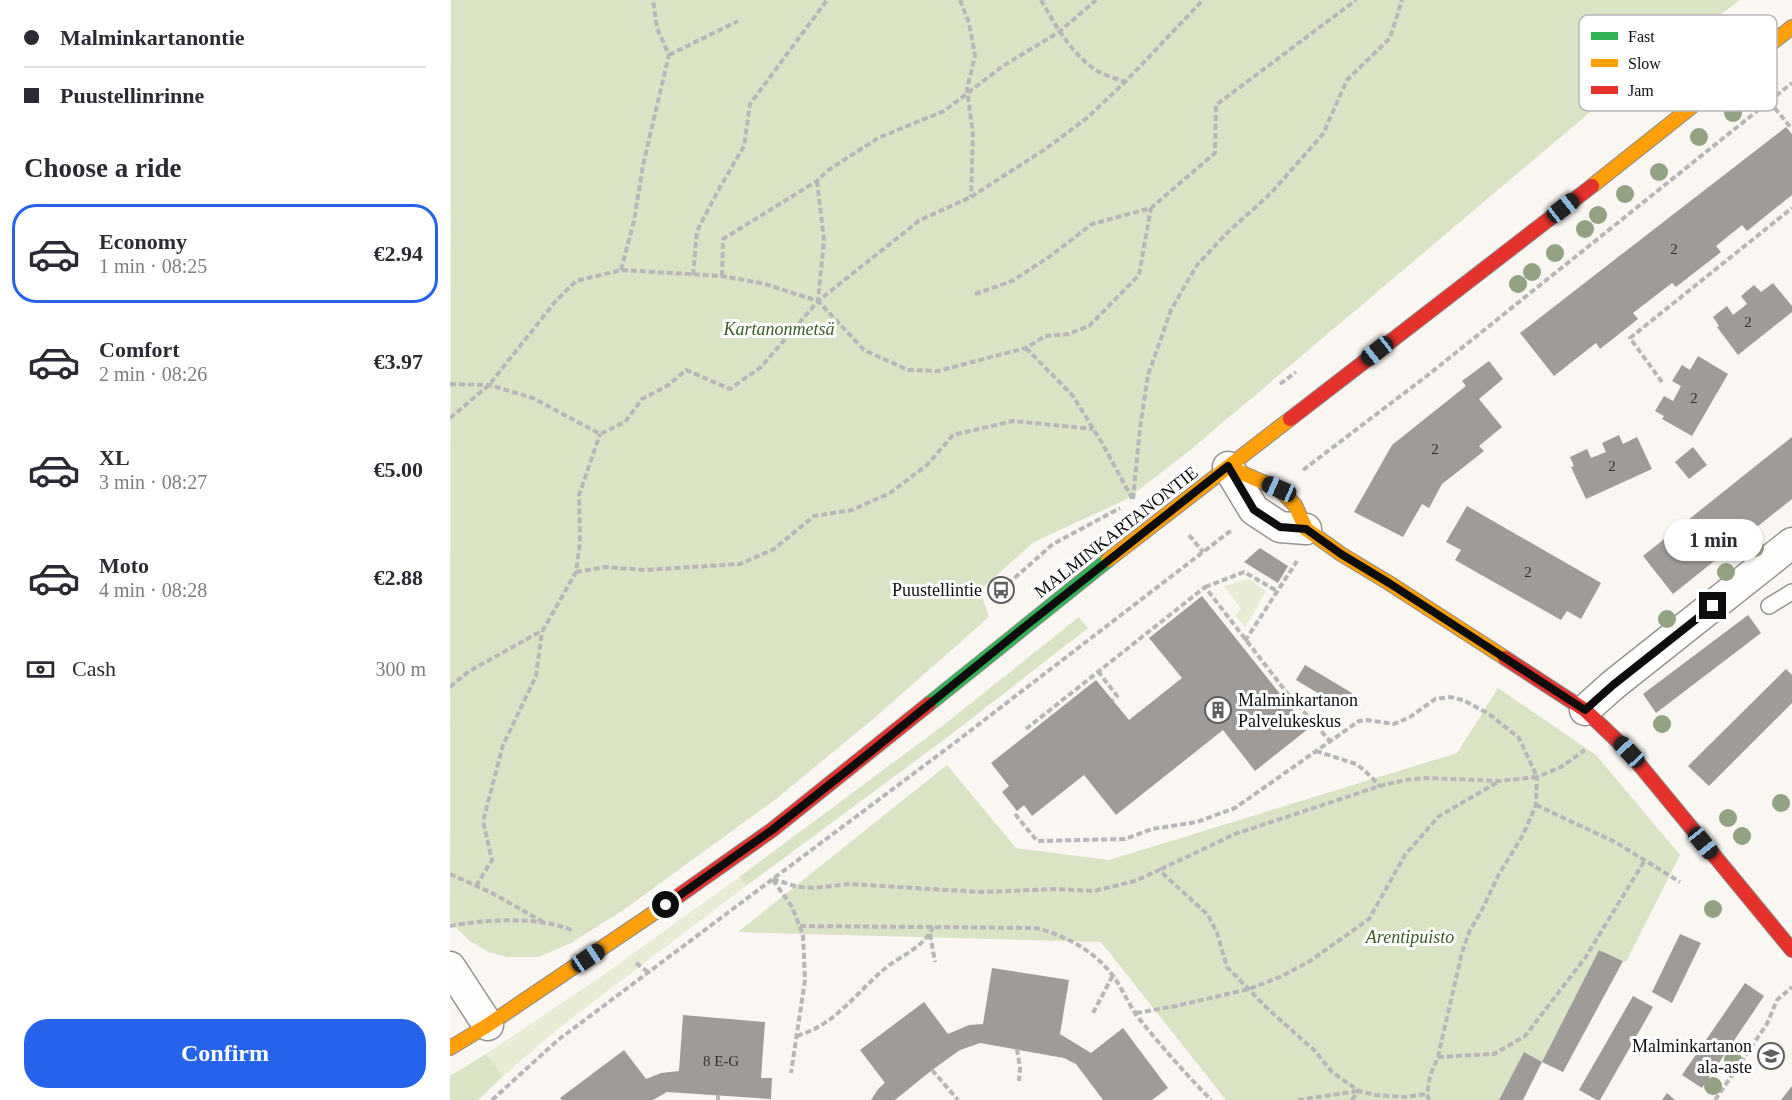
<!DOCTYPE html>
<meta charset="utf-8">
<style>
:root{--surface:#fff;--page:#f2f2f3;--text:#2b2b33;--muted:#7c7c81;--line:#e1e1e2;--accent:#2563eb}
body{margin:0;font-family:"Times New Roman",serif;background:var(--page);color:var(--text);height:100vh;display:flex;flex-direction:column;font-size:22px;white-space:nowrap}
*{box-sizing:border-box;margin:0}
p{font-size:20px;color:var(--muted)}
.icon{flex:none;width:33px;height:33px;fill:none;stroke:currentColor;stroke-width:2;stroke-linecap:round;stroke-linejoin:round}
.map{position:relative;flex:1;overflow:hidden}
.panel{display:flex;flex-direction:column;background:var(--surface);width:450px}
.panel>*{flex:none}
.guide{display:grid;align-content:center;height:132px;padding:0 24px;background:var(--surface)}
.end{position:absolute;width:27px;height:27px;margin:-14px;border:8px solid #0d0d0d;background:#fff;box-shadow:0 0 0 3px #fff}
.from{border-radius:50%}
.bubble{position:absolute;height:42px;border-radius:21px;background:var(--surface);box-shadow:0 2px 4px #0004;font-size:20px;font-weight:800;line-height:42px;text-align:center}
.car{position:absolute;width:18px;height:36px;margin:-18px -9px;border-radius:8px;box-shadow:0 0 4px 2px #0007;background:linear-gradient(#222 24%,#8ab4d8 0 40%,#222 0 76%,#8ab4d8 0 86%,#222 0)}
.guide b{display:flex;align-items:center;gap:21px;height:57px;font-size:22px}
.guide b+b{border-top:2px solid var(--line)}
.guide i{width:15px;height:15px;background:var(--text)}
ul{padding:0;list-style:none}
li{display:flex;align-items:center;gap:18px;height:99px;margin:0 12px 9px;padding:0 12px;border:3px solid transparent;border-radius:24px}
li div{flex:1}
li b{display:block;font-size:22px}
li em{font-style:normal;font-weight:800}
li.current{border-color:var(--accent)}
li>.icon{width:54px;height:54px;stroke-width:1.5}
h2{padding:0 24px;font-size:27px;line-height:72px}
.pay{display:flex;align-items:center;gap:15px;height:66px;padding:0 24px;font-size:22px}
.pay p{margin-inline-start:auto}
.button{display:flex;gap:12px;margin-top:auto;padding:12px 24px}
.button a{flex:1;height:69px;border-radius:24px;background:var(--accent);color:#fff;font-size:24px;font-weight:800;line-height:69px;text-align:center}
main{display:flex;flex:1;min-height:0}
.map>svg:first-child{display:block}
.green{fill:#e8ecd5}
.forest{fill:#dae3c4}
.building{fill:#9e9b98}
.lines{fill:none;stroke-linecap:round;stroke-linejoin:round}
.lane-casing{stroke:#949291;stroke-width:18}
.street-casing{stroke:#949291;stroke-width:33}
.fast-casing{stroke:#8a8987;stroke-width:16}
.slow-casing{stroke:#8a8987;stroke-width:16}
.jam-casing{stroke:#8a8987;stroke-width:16}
.path{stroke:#b8b7b7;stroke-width:4;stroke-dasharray:6 3;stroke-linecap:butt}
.lane{stroke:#fefefd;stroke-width:15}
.street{stroke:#fefefd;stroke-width:30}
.fast{stroke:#30b455;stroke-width:14}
.slow{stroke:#ff9f0a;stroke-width:14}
.jam{stroke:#e5322d;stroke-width:14}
.tree{fill:#92a282}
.route{stroke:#0d0d0d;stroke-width:8}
.labels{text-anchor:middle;stroke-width:6;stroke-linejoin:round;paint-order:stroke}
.number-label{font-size:15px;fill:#313030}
.park-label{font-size:18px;font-style:italic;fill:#3c5d26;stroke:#fff}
.street-label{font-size:18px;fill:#0d0d0d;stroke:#fff}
.poi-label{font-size:18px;fill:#0d0d0d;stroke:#fff;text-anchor:end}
.key{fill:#fff;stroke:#b6b6b6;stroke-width:1.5}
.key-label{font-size:16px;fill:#0d0d0d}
</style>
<main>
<section class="panel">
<div class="guide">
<b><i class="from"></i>Malminkartanontie</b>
<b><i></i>Puustellinrinne</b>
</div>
<h2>Choose a ride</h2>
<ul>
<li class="current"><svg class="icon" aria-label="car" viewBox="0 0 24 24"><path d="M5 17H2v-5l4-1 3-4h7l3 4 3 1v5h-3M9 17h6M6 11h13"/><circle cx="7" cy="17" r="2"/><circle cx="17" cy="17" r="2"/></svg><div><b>Economy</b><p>1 min · 08:25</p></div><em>€2.94</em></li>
<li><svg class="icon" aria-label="car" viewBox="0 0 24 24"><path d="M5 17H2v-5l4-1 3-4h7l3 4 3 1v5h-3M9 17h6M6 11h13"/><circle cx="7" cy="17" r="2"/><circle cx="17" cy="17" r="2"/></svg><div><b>Comfort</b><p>2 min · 08:26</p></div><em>€3.97</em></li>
<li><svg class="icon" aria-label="car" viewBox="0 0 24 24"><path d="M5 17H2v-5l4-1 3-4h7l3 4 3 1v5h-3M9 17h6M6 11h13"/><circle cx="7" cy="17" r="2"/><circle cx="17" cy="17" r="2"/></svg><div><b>XL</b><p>3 min · 08:27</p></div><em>€5.00</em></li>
<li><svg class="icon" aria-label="car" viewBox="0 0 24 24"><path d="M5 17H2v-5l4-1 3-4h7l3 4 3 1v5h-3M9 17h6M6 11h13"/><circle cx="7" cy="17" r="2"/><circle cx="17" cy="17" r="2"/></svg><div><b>Moto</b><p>4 min · 08:28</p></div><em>€2.88</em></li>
</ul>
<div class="pay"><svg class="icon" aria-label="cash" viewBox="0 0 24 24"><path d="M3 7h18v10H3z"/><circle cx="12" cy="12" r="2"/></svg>Cash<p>300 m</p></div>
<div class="button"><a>Confirm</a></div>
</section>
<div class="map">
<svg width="1342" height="1100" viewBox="0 0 1342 1100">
<rect width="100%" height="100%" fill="#faf7f3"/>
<path class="green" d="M799,579L816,591L795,628L785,615L791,609L774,586Z
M289,877L296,886L110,1027L53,1076L36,1054L152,976Z"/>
<path class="forest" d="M1,0H1290L1158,97L739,451L677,499L584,542L530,590L539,617L422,720L326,799L172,911L121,943L89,957H57L38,952L20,941L0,922Z
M629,617L638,628L503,733L296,886L289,877L495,724Z
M1048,688L1146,755L1230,855L1176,962L1149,950L1092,1062L1074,1052L1049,1100H776L651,942L288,932L497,765L566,848L659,860L1007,753Z
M36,1054L53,1076L28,1100H0V1076Z"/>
<path class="building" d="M1336,127L1342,134V195L1297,231L1292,225L1266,246L1271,252L1226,287L1222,283L1183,313L1188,319L1150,349L1146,343L1104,376L1070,333Z
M1323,283L1342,306V312L1288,355L1267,327L1269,326L1263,317L1277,306L1283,315L1297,304L1291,296L1304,285L1311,292Z
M1248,356L1278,374L1242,436L1212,419L1214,416L1205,411L1214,396L1223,401L1231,386L1222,381L1232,365L1240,370Z
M1039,361L1053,379L1029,399L1052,427L1029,446L1034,451L992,484L979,508L972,504L953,537L904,512L942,445L1016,386L1012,381Z
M1169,435L1173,444L1187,437L1202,469L1136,499L1121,467L1124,466L1120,457L1137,449L1141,458L1156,452L1152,443Z
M1342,437V499L1223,594L1193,556Z
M1243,447L1257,465L1239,479L1225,462Z
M1017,506L1151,583L1131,619L1117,611L1111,620L1005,560L1011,550L996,542Z
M810,548L838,566L828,583L794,562Z
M752,596L858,729L805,771L773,730L666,815L634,775L582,816L574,805L567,811L552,792L559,786L541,763L646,680L679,720L732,678L699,638Z
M1298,615L1311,633L1206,713L1193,694Z
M855,665L902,693L893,708L846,680Z
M1336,669L1342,675V703L1259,786L1238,766Z
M1230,934L1251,943L1222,1003L1202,992Z
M1149,950L1173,961L1113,1072L1092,1062L1073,1100H1049L1074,1052L1092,1062Z
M542,968L619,980L610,1034L641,1053L673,1028L718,1088L702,1100H653L626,1064L614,1058L530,1043L510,1050L482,1070L445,1100H421L429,1088L435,1083L410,1050L474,1002L498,1034L519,1025L533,1024Z
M1295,983L1314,996L1252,1088L1232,1075Z
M1183,996L1203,1007L1150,1100H1147L1129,1090Z
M233,1015L315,1022L311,1078H322L321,1099L217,1092L203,1100H112L110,1098L174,1050L196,1079L211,1073L229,1071Z
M1342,1086V1100H1331Z
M1217,1093L1225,1100H1212Z"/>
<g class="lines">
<defs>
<path id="lane" d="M1319,606L1342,592"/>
<path id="street" d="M778,467L804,510L830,527L856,529
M1135,710L1163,685L1342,543
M0,967L38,1025"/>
<path id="fast" d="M479,704L658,560"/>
<path id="slow" d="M1142,186L1342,27
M778,467L829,489L845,505L856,529L891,554L939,583L1055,658
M658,560L840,419
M0,1048L38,1025L220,902"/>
<path id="jam" d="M840,419L1142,186
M1055,658L1135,710L1179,752L1342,950
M220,902L322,830L479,704"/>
</defs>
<use href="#lane" class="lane-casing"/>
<use href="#street" class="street-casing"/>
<use href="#fast" class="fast-casing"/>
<use href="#slow" class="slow-casing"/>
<use href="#jam" class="jam-casing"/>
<path class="path" d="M510,0L519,23L525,56L517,89L523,134L521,197
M591,0C605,25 620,51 644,69C653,75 665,78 675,82
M219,55L288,21
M1319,101L1342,129
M367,181L374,240L368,300
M171,270L184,221L193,165L219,55L207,28L203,0
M243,275L247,231L269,189L294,146L300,104L377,0
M272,276L273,239L367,181L377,171L428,138L494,111L553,66L609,32L646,0
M525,294L562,281L599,257L642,224L701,208L765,153L766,105L906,0
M576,348L623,396L652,443L683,500
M1212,382L1180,338L1342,208
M0,384L39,385L83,398L150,434L175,422L192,399L217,386L236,370L280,389L311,367L368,301L470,220L521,197L597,148L637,118L675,82L753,0
M830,384L846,372
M0,418L39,385L105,302L126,281L171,270L272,276L315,284L368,301L414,350L458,370L488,371L576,348L595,336L618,334L639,326L689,275L701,208
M853,470L978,375L1342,83
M683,499L690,428L698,375L721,310L747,265L777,233L821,193L873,134L897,80L940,38L952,0
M739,535L753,552
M126,572L156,567L194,570L290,564L324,549L364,516L402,510L440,493L477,465L503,435L563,421L643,429
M755,587L794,572L827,591
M551,590L603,544L670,508
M795,641L847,561
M648,671L667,696L663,700
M0,687L18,672L93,630L126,572L130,542L129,495L150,434
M576,729L755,587L837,693L880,741
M866,751L906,764L914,770L930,786
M1086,805L1165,842L1230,882
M565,814L587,841L675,839L702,829L747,822L785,808L909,721L917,720L944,724L960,717L985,699L1000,697L1013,700L1039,714L1069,738L1087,777L1049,781L976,778L955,780L930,786L785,834L709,870
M0,874L42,893L95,923
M323,879L348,887L364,888L399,884L531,892L606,889L644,891L685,881L709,870L758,915L767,933L777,967L816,1007L865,1051L882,1072L909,1091L925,1095L954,1097L977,1094
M323,880L342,907L353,935L355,980L341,1073
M26,886L42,860L33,821L53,745L86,676L92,631
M0,926C37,919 89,916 124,931
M350,926L586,928C616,936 644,950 663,976C672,988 678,1003 687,1016C710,1045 735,1073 761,1100
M480,934L485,962
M186,963L198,972
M643,1013L663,975
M686,1013L726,1006L799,989L830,977L860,961L919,919L955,855L989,816L1048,782
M347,1036C354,1033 362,1031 368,1027C395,1012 414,985 438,966C453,955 475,946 483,927
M567,1049L570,1068L569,1081
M988,1057L1044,1054L1075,1036L1135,958L1195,860
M482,1070L508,1100
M42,1100L108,1040L507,741L783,529
M268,1100V1095
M848,1100L908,1091
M902,1100L908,1091
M979,1100L977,1094L980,1076L988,1057L1012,952L1020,930L1031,912L1049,874L1073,835L1086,805L1087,777L1111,767L1135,750
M1265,1100L1317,1024L1327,1000L1342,987"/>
<use href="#lane" class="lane"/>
<use href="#street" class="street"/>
<use href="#fast" class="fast"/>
<use href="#slow" class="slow"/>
<use href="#jam" class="jam"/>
</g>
<g class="tree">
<circle cx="1283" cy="113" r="9"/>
<circle cx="1249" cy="137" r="9"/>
<circle cx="1209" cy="172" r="9"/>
<circle cx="1175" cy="194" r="9"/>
<circle cx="1148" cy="215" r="9"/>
<circle cx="1135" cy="229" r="9"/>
<circle cx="1105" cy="253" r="9"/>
<circle cx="1082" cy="272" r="9"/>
<circle cx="1068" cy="284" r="9"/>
<circle cx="1305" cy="548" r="9"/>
<circle cx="1276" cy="572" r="9"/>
<circle cx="1217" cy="619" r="9"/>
<circle cx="1212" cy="724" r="9"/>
<circle cx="1331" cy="803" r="9"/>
<circle cx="1278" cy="818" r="9"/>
<circle cx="1292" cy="836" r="9"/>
<circle cx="1263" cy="909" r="9"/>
<circle cx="1283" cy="1060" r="9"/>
<circle cx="1263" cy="1086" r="9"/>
</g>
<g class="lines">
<path class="route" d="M216,905L322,830L413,758L573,628L778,466L804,510L830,527L856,529L891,554L939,583L1135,710L1163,685L1263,606"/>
</g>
<defs>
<symbol id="bus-ring" viewBox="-11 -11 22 22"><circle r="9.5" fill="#fff" stroke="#605f5e" stroke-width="1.5"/><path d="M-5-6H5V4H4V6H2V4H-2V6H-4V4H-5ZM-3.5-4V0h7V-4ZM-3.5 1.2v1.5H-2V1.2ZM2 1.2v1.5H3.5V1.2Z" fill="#605f5e"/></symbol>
<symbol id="building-ring" viewBox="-11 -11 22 22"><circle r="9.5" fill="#fff" stroke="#605f5e" stroke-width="1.5"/><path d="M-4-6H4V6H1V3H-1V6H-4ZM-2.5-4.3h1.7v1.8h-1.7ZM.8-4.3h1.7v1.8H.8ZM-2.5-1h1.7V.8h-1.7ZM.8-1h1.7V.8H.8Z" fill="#605f5e"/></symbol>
<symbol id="school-ring" viewBox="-11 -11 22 22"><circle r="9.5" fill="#fff" stroke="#605f5e" stroke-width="1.5"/><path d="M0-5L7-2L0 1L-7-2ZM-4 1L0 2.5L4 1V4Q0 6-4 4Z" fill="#605f5e"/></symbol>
</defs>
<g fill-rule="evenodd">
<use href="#bus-ring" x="536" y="575" width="30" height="30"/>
<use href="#building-ring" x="753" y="695" width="30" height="30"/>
<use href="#school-ring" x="1306" y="1041" width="30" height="30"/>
</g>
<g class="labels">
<g class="number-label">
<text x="1224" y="254">2</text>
<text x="1298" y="327">2</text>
<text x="1244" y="403">2</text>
<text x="985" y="454">2</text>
<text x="1162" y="471">2</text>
<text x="1078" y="577">2</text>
<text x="271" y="1066">8 E-G</text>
</g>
<g class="park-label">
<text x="329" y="335">Kartanonmetsä</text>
<text x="960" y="943">Arentipuisto</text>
</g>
<g class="street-label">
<text transform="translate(666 532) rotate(-38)" y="6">MALMINKARTANONTIE</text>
</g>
<g class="poi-label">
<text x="532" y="596">Puustellintie</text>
<text x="788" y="706" text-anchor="start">Malminkartanon<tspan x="788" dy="21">Palvelukeskus</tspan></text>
<text x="1302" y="1052">Malminkartanon<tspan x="1302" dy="21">ala-aste</tspan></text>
</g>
</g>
<rect x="1129" y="15" width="198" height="96" rx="9" class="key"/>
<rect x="1141" y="32" width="27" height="8" fill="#30b455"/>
<rect x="1141" y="59" width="27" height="8" fill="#ff9f0a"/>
<rect x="1141" y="86" width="27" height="8" fill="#e5322d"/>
<g class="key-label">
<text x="1178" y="42">Fast</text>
<text x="1178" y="69">Slow</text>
<text x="1178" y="96">Jam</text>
</g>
</svg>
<i class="end from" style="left:216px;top:905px"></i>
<i class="end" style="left:1263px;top:606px"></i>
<div class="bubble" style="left:1214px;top:519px;width:99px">1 min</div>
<i class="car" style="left:1113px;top:208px;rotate:52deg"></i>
<i class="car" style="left:927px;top:351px;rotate:232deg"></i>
<i class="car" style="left:829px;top:489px;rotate:294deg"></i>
<i class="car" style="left:1179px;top:752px;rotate:317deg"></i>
<i class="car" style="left:1253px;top:843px;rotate:141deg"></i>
<i class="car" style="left:138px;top:958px;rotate:56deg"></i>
</div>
</main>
